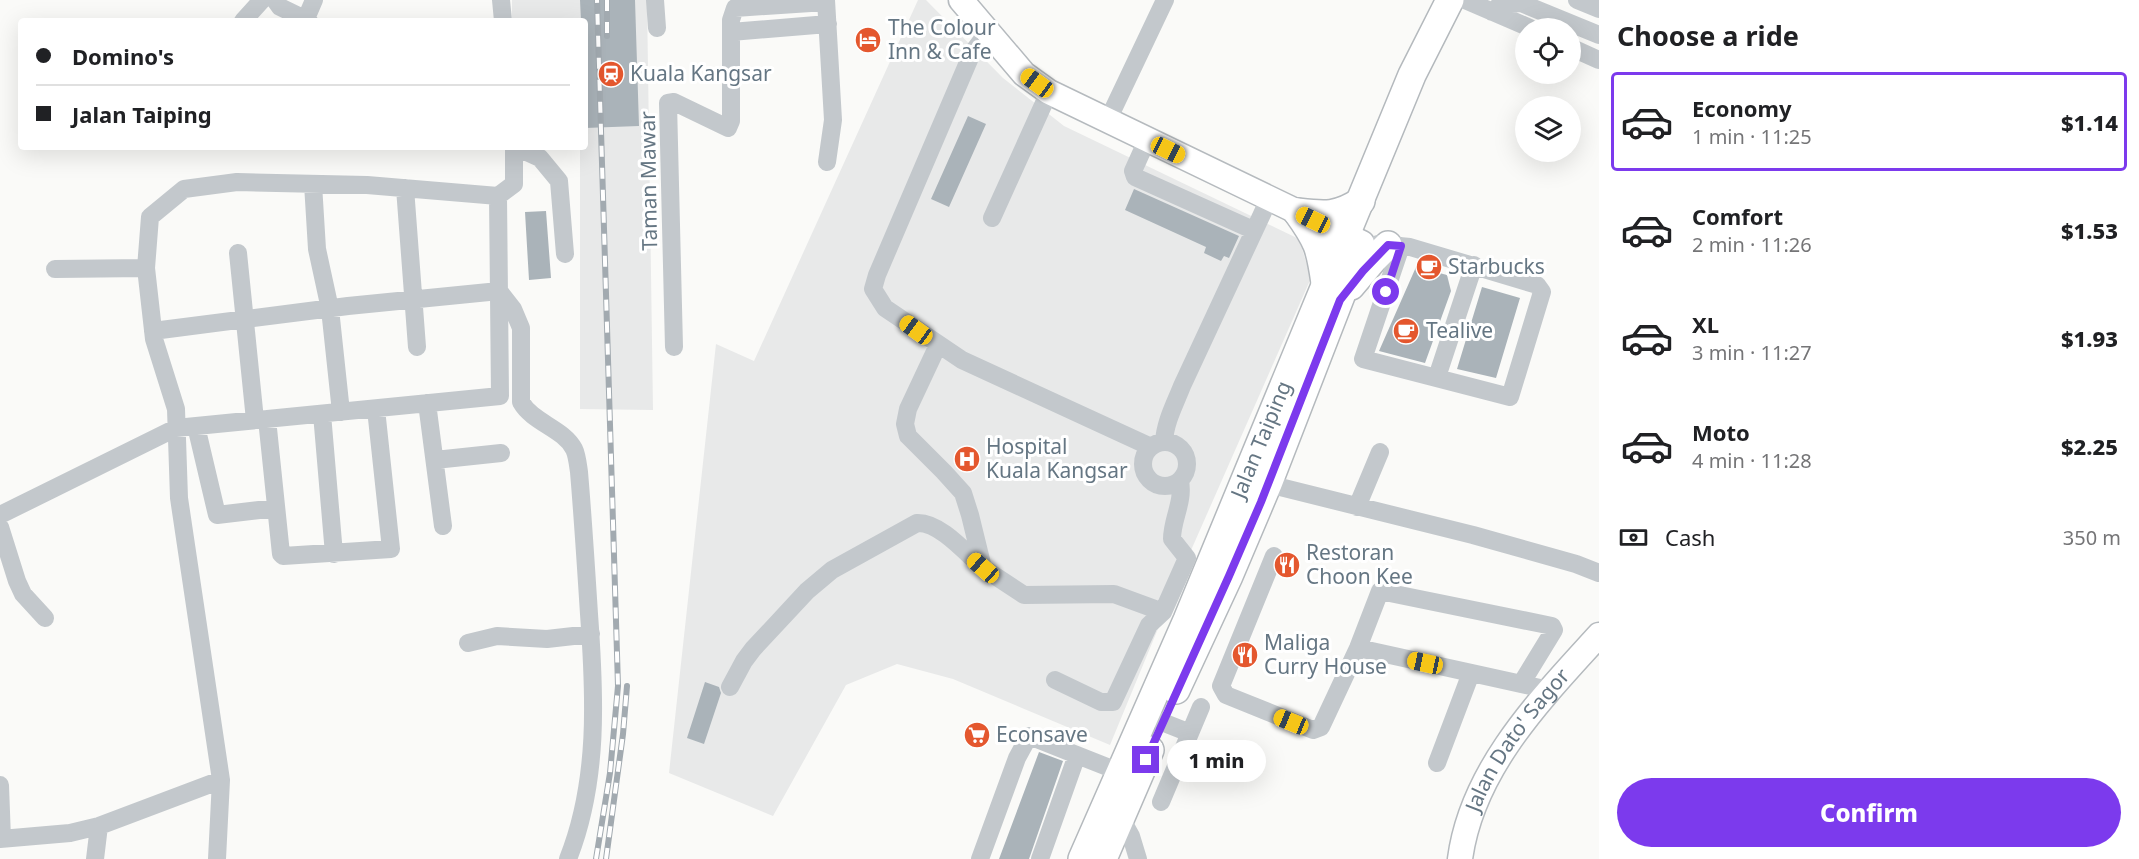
<!DOCTYPE html>
<meta charset="utf-8">
<style>
:root{--surface:#fff;--page:#f6f6f6;--text:#202124;--muted:#757577;--line:#e0e0e0;--accent:#7c3aed}
body{margin:0;font-family:"Noto Sans",sans-serif;background:var(--page);color:var(--text);height:100vh;display:flex;flex-direction:column;font-size:22px;white-space:nowrap}
*{box-sizing:border-box;margin:0}
p{font-size:20px;color:var(--muted)}
.icon{flex:none;width:33px;height:33px;fill:none;stroke:currentColor;stroke-width:2;stroke-linecap:round;stroke-linejoin:round}
.map{position:relative;flex:1;overflow:hidden}
.drawer{display:flex;flex-direction:column;background:var(--surface);width:540px}
.drawer>*{flex:none}
.top-card{position:absolute;left:18px;top:18px;width:570px;height:132px;border-radius:6px;box-shadow:0 6px 24px #0002;display:grid;align-content:center;height:132px;padding:0 18px;background:var(--surface)}
.buttons{position:absolute;left:1515px;top:18px;display:grid;gap:12px}
.buttons a{display:grid;place-items:center;width:66px;height:66px;border-radius:50%;background:var(--surface);box-shadow:0 6px 24px #0002;font-size:30px}
.end{position:absolute;width:27px;height:27px;margin:-14px;border:8px solid #7c3aed;background:#fff;box-shadow:0 0 0 3px #fff}
.from{border-radius:50%}
.bubble{position:absolute;height:42px;border-radius:21px;background:var(--surface);box-shadow:0 6px 24px #0002;font-size:20px;font-weight:800;line-height:42px;text-align:center}
.car{position:absolute;width:18px;height:36px;margin:-18px -9px;border-radius:8px;box-shadow:0 0 4px 2px #0007;background:linear-gradient(#f5c518 24%,#345 0 40%,#f5c518 0 76%,#345 0 86%,#f5c518 0)}
.top-card b{display:flex;align-items:center;gap:21px;height:57px;font-size:22px}
.top-card b+b{border-top:2px solid var(--line)}
.top-card i{width:15px;height:15px;background:var(--text)}
ul{padding:0;list-style:none}
li{display:flex;align-items:center;gap:18px;height:99px;margin:0 12px 9px;padding:0 6px;border:3px solid transparent;border-radius:6px}
li div{flex:1}
li b{display:block;font-size:22px}
li em{font-style:normal;font-weight:800}
li.current{border-color:var(--accent)}
li>.icon{width:54px;height:54px;stroke-width:1.5}
h2{padding:0 18px;font-size:27px;line-height:72px}
.pay{display:flex;align-items:center;gap:15px;height:66px;padding:0 18px;font-size:22px}
.pay p{margin-inline-start:auto}
.primary-button{display:flex;gap:12px;margin-top:auto;padding:12px 18px}
.primary-button a{flex:1;height:69px;border-radius:36px;background:var(--accent);color:#fff;font-size:24px;font-weight:800;line-height:69px;text-align:center}
main{display:flex;flex:1;min-height:0}
.map>svg:first-child{display:block}
.built{fill:#e8e9e9}
.building{fill:#aab3b9}
.lines{fill:none;stroke-linecap:round;stroke-linejoin:round}
.major-casing{stroke:#b5babe;stroke-width:27}
.highway-casing{stroke:#b4b9bd;stroke-width:30}
.minor{stroke:#c3c8cc;stroke-width:18}
.major{stroke:#fff;stroke-width:24}
.highway{stroke:#fff;stroke-width:27}
.rail-casing{stroke:#a2aab0;stroke-width:6}
.rail{stroke:#fff;stroke-width:4;stroke-dasharray:11;stroke-linecap:butt}
.route{stroke:#7c3aed;stroke-width:8}
.labels{text-anchor:middle;stroke-width:6;stroke-linejoin:round;paint-order:stroke}
.poi-label{font-size:21px;fill:#657683;stroke:#fff;text-anchor:start}
.street-label{font-size:21px;fill:#657683;stroke:#fff}
</style>
<main>
<div class="map">
<svg width="1599" height="859" viewBox="0 0 1599 859">
<rect width="100%" height="100%" fill="#fafaf8"/>
<path class="built" d="M512,0H647L653,410L580,409V147H585V21H512Z
M918,0H926L1003,78L1064,126L1299,239L1311,278L1181,573L1110,745L953,679L897,664L846,685L773,816L669,773L716,344L754,361Z"/>
<path class="building" d="M580,0H635L639,126L585,128V21H581Z
M968,116L986,124L949,207L931,199Z
M1134,189L1239,236L1229,258L1224,256L1221,261L1204,253L1206,247L1125,210Z
M546,211L551,278L529,280L525,212Z
M1416,267L1447,275L1451,291L1425,363L1379,351Z
M1482,287L1520,298L1496,378L1457,369Z
M705,682L719,687L721,693L704,744L687,738Z
M1039,752L1063,761L1029,859H999Z"/>
<g class="lines">
<defs>
<g id="major">
<path d="M961,0L1024,74L1049,92L1362,243"/>
<path id="s1" d="M1460,859C1472,769 1540,700 1599,635"/>
</g>
<g id="highway">
<path d="M1297,212C1318,241 1320,248 1325,283"/>
<path d="M1297,212C1324,215 1337,217 1361,201"/>
<path d="M1351,286L1373,260L1388,245"/>
<path d="M1176,690L1229,576L1268,484L1356,257"/>
<path id="s2" d="M1082,859L1187,620L1412,75L1450,0"/>
<path d="M1103,859L1150,750"/>
</g>
</defs>
<use href="#major" class="major-casing"/>
<use href="#highway" class="highway-casing"/>
<path class="minor" d="M275,0L280,7L309,21
M501,0L503,21
M655,0L657,28
M826,0L833,120L827,162
M1465,0L1530,28
M1577,0L1599,9
M1492,12L1501,4L1521,3L1599,35
M243,21L262,0
M305,21L314,0
M731,32L828,24
M988,32L972,53L877,275L873,289L885,308L962,360L1151,447
M1570,47L1599,60
M1108,120L1165,0
M1147,140L1133,171L1135,177L1253,230
M516,147L540,158L559,181L565,254
M313,184L317,249L330,309L341,412
M405,188L417,347
M992,218L1049,92
M1378,244L1410,247L1537,285L1542,292L1510,397L1363,359L1401,246
M238,253L255,420
M55,269L146,268
M153,331L348,306L499,291L513,309L521,328V402C533,423 563,428 574,449C577,455 578,465 579,472C583,519 586,567 589,614C595,696 599,781 568,859
M938,345L908,409L905,424L908,436L944,472L963,493L970,515L983,568L1024,595L1114,594L1163,612
M674,347L668,103L674,102L728,128L731,121V20L735,8L826,2
M1437,377L1474,265
M427,403L443,526
M322,414L334,554
M267,419L281,554L283,556L391,549L376,409
M196,426L217,515L276,508
M1143 464a22 22 0 1 1 44 0a22 22 0 1 1-44 0Z
M1164,442C1165,422 1175,404 1182,386L1269,199
M435,460L501,453
M1268,484L1473,535L1576,564L1599,573
M1357,507L1380,452
M0,515L176,428L500,396L498,196
M0,527L17,581L23,594L45,618
M1274,556L1221,686L1226,695L1313,730L1321,727L1358,648L1380,591L1552,626L1554,630L1521,684
M468,643L497,636L547,639L591,634
M1358,648L1549,690
M1055,680L1101,702H1113L1149,625L1163,612L1187,558L1172,539C1172,519 1184,502 1180,481
M730,687L744,661L753,649L807,591L832,570L917,523C940,522 966,553 983,568
M1162,722L1190,733
M1437,763L1471,673
M0,785L2,839
M1161,802L1201,707
M1121,818L1131,836L1138,859
M0,839L70,833L99,826L221,780
M95,859L99,826
M217,859L221,780L179,498L176,409L154,339L146,268L150,217L184,189L237,182L367,185L498,196L514,184V147
M980,859L1017,758L1029,736L1120,772
M1040,859L1077,755"/>
<use href="#major" class="major"/>
<use href="#highway" class="highway"/>
<defs>
<path id="rail" d="M607,0V36
M596,859L610,773L618,686L597,0
M606,859L623,734L627,686"/>
</defs>
<use href="#rail" class="rail-casing"/>
<use href="#rail" class="rail"/>
</g>
<g class="lines">
<path class="route" d="M1146,760L1229,576L1261,502L1340,300L1363,271L1388,245L1401,246L1386,292"/>
</g>
<defs>
<symbol id="hotel-disc" viewBox="-11 -11 22 22"><circle r="9.5" fill="#e4572e" stroke="#fff"/><path d="M-6-4.5h1.5V1H6V5H4.5V3h-9V5H-6ZM-4 0a1.8 1.8 0 1 1 3.6 0ZM.5 0V-2.5h3Q6-2.5 6 0Z" fill="#fff"/></symbol>
<symbol id="station-disc" viewBox="-11 -11 22 22"><circle r="9.5" fill="#e4572e" stroke="#fff"/><path d="M-3-6H3Q5-6 5-4V2Q5 4 3 4L4.5 6H3L1.5 4h-3L-3 6H-4.5L-3 4Q-5 4-5 2V-4Q-5-6-3-6ZM-3.5-4v3h7v-3ZM-3.5 1v1.5H-2V1ZM2 1v1.5H3.5V1Z" fill="#fff"/></symbol>
<symbol id="cafe-disc" viewBox="-11 -11 22 22"><circle r="9.5" fill="#e4572e" stroke="#fff"/><path d="M-5.5-4.5H6V0H3Q3 3.5 0 3.5H-2.5Q-5.5 3.5-5.5 0ZM3-3.2v2h1.7v-2ZM-6 4.5H4V6H-6Z" fill="#fff"/></symbol>
<symbol id="hospital-disc" viewBox="-11 -11 22 22"><circle r="9.5" fill="#e4572e" stroke="#fff"/><path d="M-5-5h3v3.5h4V-5h3V5h-3V1.5h-4V5h-3Z" fill="#fff"/></symbol>
<symbol id="restaurant-disc" viewBox="-11 -11 22 22"><circle r="9.5" fill="#e4572e" stroke="#fff"/><path d="M-5-6h1v4h1v-4h1v4h1v-4h1v5L-1.5 .5V6h-2V.5L-5-1ZM5-6V6H3V1.5H1.5Q1.5-4 5-6Z" fill="#fff"/></symbol>
<symbol id="supermarket-disc" viewBox="-11 -11 22 22"><circle r="9.5" fill="#e4572e" stroke="#fff"/><path d="M-6-5.5h2.5l.6 2H6L4.5 2H-2.5L-4.4-4H-6ZM-1.5 3.2a1.3 1.3 0 1 0 .1 0ZM3 3.2a1.3 1.3 0 1 0 .1 0Z" fill="#fff"/></symbol>
</defs>
<g fill-rule="evenodd">
<use href="#hotel-disc" x="853" y="25" width="30" height="30"/>
<use href="#station-disc" x="596" y="59" width="30" height="30"/>
<use href="#cafe-disc" x="1414" y="252" width="30" height="30"/>
<use href="#cafe-disc" x="1391" y="316" width="30" height="30"/>
<use href="#hospital-disc" x="952" y="444" width="30" height="30"/>
<use href="#restaurant-disc" x="1272" y="550" width="30" height="30"/>
<use href="#restaurant-disc" x="1230" y="640" width="30" height="30"/>
<use href="#supermarket-disc" x="962" y="720" width="30" height="30"/>
</g>
<g class="labels">
<g class="poi-label">
<text x="888" y="35">The Colour<tspan x="888" dy="24">Inn &amp; Cafe</tspan></text>
<text x="630" y="81">Kuala Kangsar</text>
<text x="1448" y="274">Starbucks</text>
<text x="1426" y="338">Tealive</text>
<text x="986" y="454">Hospital<tspan x="986" dy="24">Kuala Kangsar</tspan></text>
<text x="1306" y="560">Restoran<tspan x="1306" dy="24">Choon Kee</tspan></text>
<text x="1264" y="650">Maliga<tspan x="1264" dy="24">Curry House</tspan></text>
<text x="996" y="742">Econsave</text>
</g>
<g class="street-label">
<text transform="translate(649 181) rotate(-91)" y="7">Taman Mawar</text>
<text dy="7" stroke="none"><textPath href="#s2" startOffset="456">Jalan Taiping</textPath></text>
<text dy="7" stroke="none"><textPath href="#s1" startOffset="134">Jalan Dato' Sagor</textPath></text>
</g>
</g>
</svg>
<div class="buttons">
<a><svg class="icon" aria-label="locate" viewBox="0 0 24 24"><circle cx="12" cy="12" r="6"/><path d="M12 2v4M12 18v4M2 12h4M18 12h4"/></svg></a>
<a><svg class="icon" aria-label="layers" viewBox="0 0 24 24"><path d="M12 4l9 5-9 5-9-5zM3 14l9 5 9-5"/></svg></a>
</div>
<i class="end from" style="left:1386px;top:292px"></i>
<i class="end" style="left:1146px;top:760px"></i>
<div class="bubble" style="left:1167px;top:740px;width:99px">1 min</div>
<i class="car" style="left:1037px;top:83px;rotate:306deg"></i>
<i class="car" style="left:1168px;top:150px;rotate:116deg"></i>
<i class="car" style="left:1313px;top:220px;rotate:296deg"></i>
<i class="car" style="left:916px;top:330px;rotate:306deg"></i>
<i class="car" style="left:983px;top:568px;rotate:311deg"></i>
<i class="car" style="left:1425px;top:663px;rotate:282deg"></i>
<i class="car" style="left:1291px;top:722px;rotate:292deg"></i>
<div class="top-card">
<b><i class="from"></i>Domino's</b>
<b><i></i>Jalan Taiping</b>
</div>
</div>
<section class="drawer">
<h2>Choose a ride</h2>
<ul>
<li class="current"><svg class="icon" aria-label="car" viewBox="0 0 24 24"><path d="M5 17H2v-5l4-1 3-4h7l3 4 3 1v5h-3M9 17h6M6 11h13"/><circle cx="7" cy="17" r="2"/><circle cx="17" cy="17" r="2"/></svg><div><b>Economy</b><p>1 min · 11:25</p></div><em>$1.14</em></li>
<li><svg class="icon" aria-label="car" viewBox="0 0 24 24"><path d="M5 17H2v-5l4-1 3-4h7l3 4 3 1v5h-3M9 17h6M6 11h13"/><circle cx="7" cy="17" r="2"/><circle cx="17" cy="17" r="2"/></svg><div><b>Comfort</b><p>2 min · 11:26</p></div><em>$1.53</em></li>
<li><svg class="icon" aria-label="car" viewBox="0 0 24 24"><path d="M5 17H2v-5l4-1 3-4h7l3 4 3 1v5h-3M9 17h6M6 11h13"/><circle cx="7" cy="17" r="2"/><circle cx="17" cy="17" r="2"/></svg><div><b>XL</b><p>3 min · 11:27</p></div><em>$1.93</em></li>
<li><svg class="icon" aria-label="car" viewBox="0 0 24 24"><path d="M5 17H2v-5l4-1 3-4h7l3 4 3 1v5h-3M9 17h6M6 11h13"/><circle cx="7" cy="17" r="2"/><circle cx="17" cy="17" r="2"/></svg><div><b>Moto</b><p>4 min · 11:28</p></div><em>$2.25</em></li>
</ul>
<div class="pay"><svg class="icon" aria-label="cash" viewBox="0 0 24 24"><path d="M3 7h18v10H3z"/><circle cx="12" cy="12" r="2"/></svg>Cash<p>350 m</p></div>
<div class="primary-button"><a>Confirm</a></div>
</section>
</main>
